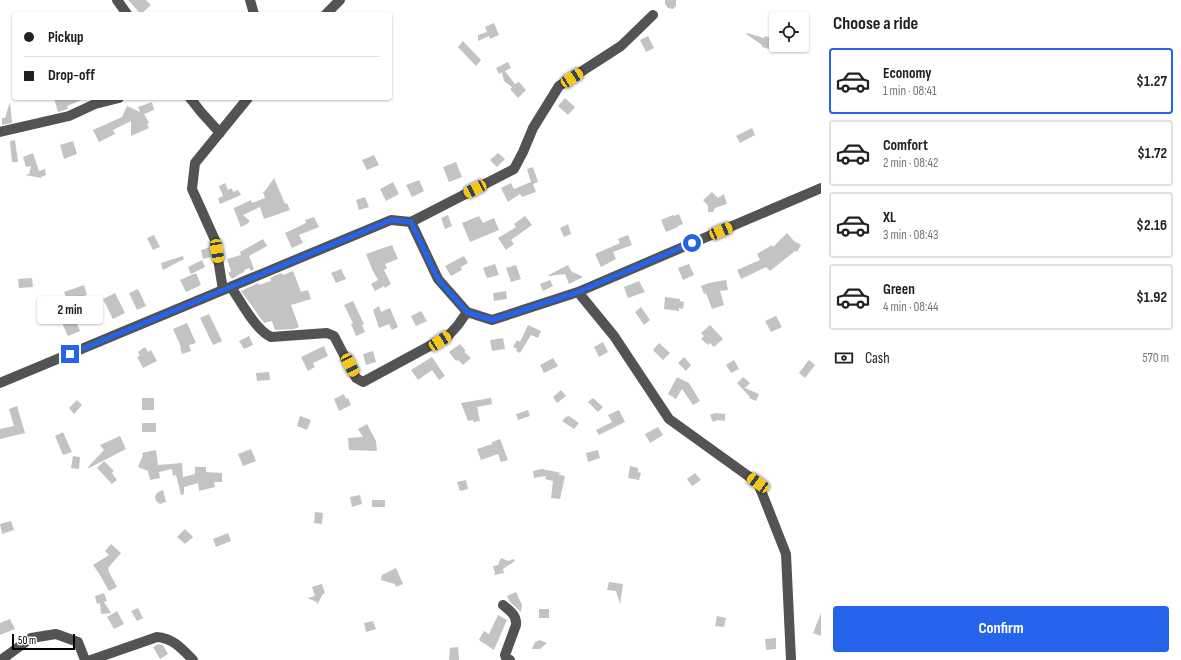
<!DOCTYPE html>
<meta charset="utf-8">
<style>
:root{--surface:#fff;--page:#f6f6f6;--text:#202124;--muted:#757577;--line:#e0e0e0;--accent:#2563eb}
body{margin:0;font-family:"Sofia Sans Condensed",sans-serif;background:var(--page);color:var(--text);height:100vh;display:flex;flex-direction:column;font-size:15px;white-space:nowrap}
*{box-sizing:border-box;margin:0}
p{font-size:13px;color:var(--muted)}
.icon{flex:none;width:22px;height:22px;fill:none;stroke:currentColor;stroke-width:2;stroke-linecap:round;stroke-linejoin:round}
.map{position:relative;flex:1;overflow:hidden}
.sheet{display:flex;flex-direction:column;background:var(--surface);width:360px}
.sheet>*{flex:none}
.guide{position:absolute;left:12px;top:12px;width:380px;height:88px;border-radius:4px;box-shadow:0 1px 3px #0004;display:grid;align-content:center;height:88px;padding:0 12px;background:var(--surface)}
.controls{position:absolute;left:769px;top:12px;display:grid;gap:8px}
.controls a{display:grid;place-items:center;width:40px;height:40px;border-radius:4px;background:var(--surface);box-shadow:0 1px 3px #0004;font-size:20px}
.scale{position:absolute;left:12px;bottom:10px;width:63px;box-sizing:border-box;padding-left:4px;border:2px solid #000;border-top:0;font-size:11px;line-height:14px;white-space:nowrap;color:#000;-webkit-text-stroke:3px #fff;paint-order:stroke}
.end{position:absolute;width:18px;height:18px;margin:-9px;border:5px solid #2563eb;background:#fff;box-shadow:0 0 0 2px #fff}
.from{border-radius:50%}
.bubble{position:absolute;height:28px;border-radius:4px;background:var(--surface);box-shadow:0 1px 3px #0004;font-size:13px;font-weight:700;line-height:28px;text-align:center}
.car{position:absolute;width:12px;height:24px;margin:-12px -6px;border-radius:5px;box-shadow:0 0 3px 1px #0007;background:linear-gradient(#f5c518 24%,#345 0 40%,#f5c518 0 76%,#345 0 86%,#f5c518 0)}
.guide b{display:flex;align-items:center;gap:14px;height:38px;font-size:15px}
.guide b+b{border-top:1px solid var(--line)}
.guide i{width:10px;height:10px;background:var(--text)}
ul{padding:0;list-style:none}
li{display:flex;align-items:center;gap:12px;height:66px;margin:0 8px 6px;padding:0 4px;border:2px solid var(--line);border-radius:4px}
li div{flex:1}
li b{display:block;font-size:15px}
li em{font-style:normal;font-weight:700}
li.active{border-color:var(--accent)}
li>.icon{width:36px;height:36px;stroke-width:1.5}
h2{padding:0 12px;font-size:18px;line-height:48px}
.pay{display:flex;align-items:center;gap:10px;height:44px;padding:0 12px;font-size:15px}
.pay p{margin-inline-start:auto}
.button{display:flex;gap:8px;margin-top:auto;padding:8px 12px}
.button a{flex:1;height:46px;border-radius:4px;background:var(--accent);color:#fff;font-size:16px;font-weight:700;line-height:46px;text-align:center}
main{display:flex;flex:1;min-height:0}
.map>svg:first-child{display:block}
.building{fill:#c3c3c3}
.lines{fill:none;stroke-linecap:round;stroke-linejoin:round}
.minor{stroke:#535353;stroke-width:10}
.route{stroke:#2563eb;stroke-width:5}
</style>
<main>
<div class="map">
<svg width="821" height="660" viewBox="0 0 821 660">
<rect width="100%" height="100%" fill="#fff"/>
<path class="building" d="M128,0H146L151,5L141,14Z
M665,0H676V6L673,9L668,8L665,4Z
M494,23L499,35L490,39L489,36L478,41V35L487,32L485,27Z
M747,33L764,38L765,36L772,38L769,49L762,47V45L746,34Z
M648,36L654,48L646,52L640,40Z
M463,41L481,60L476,66L458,47Z
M508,62L511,68L505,71L515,84L519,82L526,90L518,98L510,89L512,87L504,81L502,72L499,74L496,68Z
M54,98H86L67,106L68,109L58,112Z
M565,98L575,107L568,115L558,106Z
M10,102L12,123L2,125V118H5Z
M152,102L154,110L144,114L149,123L147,124L149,128L131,136V121L113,130L115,134L99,142L93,130L122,117L127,106L140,112L138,107Z
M752,128L755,135L740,143L736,136Z
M15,140L18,162H12L10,141Z
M73,141L77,154L64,159L60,145Z
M33,153L39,171L45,169L46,175L41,177V178L25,175L29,174L31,166L26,167L23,157Z
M498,153L505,159L497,167L490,160Z
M374,155L379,165L367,170L362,160Z
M456,162L462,177L449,182L443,167Z
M533,167L538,182L533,184L536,192L522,197L520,194L508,202L501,188L511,183L514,189L531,182L527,169Z
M274,178L285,204L287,203L290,210L264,219L260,207L243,215L250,221L247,224L241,227L233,207L234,208L251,200L252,203L265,198L263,192L265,191Z
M419,180L424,191L412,197L406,185Z
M393,182L399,194L386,201L380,189Z
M225,183L228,190L232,188L233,192L238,190L241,195L220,204L218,198L223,196L219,186Z
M712,192L718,198L724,194L727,204L715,208L713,212H708V206L703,200Z
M365,197L369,207L359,210L356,200Z
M679,214L683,224L678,226V227L666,232L661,220L673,215L674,216Z
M448,215L452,226L445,229L441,218Z
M479,216L483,223L494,218L499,230L470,242L462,223Z
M525,216L532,225L511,240L514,244L506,250L498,238L516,227L514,224Z
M314,217L319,227L299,235L303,243L292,248L285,233L306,223L305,220Z
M568,224L571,234L564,237L560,228Z
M787,233L794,241L801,245L797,252L795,251L770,271L766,267L741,279L737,270L760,260L757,254L772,245L773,247Z
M154,235L160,247L153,250L147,238Z
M628,235L632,245L613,252L616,259L601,267L595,254L620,243L618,239Z
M263,239L267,246L249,256L254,269L251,271L249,268L244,270L245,271L232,279L228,273L231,271L227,259L241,255L240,252Z
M392,245L398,259L385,264L387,268L384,270L391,284L385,288L384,286L375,291L371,284L378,280L372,269L366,254Z
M210,247L211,257L203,259L201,250Z
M183,256L184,259L163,270L161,263Z
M464,256L468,263L461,267L462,270L451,276L445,266Z
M202,260L205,267L191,274L188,267Z
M495,264L499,275L487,278L483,268Z
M689,264L694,275L683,280L678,268Z
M516,265L521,279L511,282L506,268Z
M568,265L571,271L583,277L569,284L565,274L547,276Z
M341,269L346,279L336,283L331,273Z
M293,271L301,292L308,290L311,299L291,305L299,327L294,329L275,330L272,321L264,323L241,291L258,283L259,285L271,281L270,278L281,273L283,275Z
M196,273L201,285L186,292L180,280Z
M32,278L33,287L19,288L18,279Z
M550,280L553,286L543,291L540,284Z
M726,280L728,290L720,291L724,305L712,309L706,293L704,294L701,286L709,283Z
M639,281L645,292L628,298L624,287Z
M84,285L87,295L84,296L87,304L79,308L76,299L68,303L64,292Z
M138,289L146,306L137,310L129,293Z
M506,291L507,299L494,301L493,293Z
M115,293L125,313L113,319L103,299Z
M665,297L680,299V301L684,302L683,309L679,308V311L664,309Z
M353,301L364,324L362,325L365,332L356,336L351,324L353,323L344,305Z
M379,306L381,312L390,308L398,327L392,330L389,324L379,328L373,310Z
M641,307L650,320L644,325L635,312Z
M421,311L427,321L416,326L411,316Z
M209,314L222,341L213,345L200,318Z
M74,316L80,331L68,336L61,321Z
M776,316L782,327L771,332L765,321Z
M187,323L196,343L189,345L191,351L182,354L180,347H181L173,329Z
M528,325L541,331L538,338L531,335L520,353L516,351L517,349L513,347L517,340L520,342Z
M710,325L723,339L714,347L710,343L708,345L701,339L704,336L701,333Z
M249,336L253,345L244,349L239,341Z
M503,338L505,349L492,351L490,340Z
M603,342L608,352L599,357L594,347Z
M659,343L670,353L663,360L653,350Z
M460,344L466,351L464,352L471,358L463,365L458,360L456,361L449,352Z
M324,346L328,356L313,363L315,367L308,371L301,357Z
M145,347L148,352L151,350L157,361L143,368L137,357L140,356L138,352Z
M373,351L376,362L366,365L363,354Z
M432,357L445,376L439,380L432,370L418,380L411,370Z
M684,357L691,365L686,371L678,363Z
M553,358L558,366L544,373L540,365Z
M734,360L739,369L731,373L726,365Z
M809,360L815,365L805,378L799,373Z
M269,372L270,380L257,381L256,373Z
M677,377L689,383L700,401L693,405L682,389L676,399L668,394Z
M743,377L750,383L745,388L759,394L756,401L749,398L750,397L737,383Z
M561,390L566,396L557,403L553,397Z
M344,394L346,399L348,398L351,405L339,411L334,399Z
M142,398H154V410H142Z
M491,398L492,404L477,407L480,421L473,422V420L468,421L461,403Z
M593,398L603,407L598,412L588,402Z
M77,400L82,405L74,414L69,408Z
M17,406L25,433L0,439V429L14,426L9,409Z
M528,410L530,416L518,420L516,414Z
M619,410L625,422L599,435L596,430L612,422L608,415Z
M715,413L725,414V421L718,420L713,422L710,415Z
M300,416L311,420L307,430L297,426Z
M567,416V417L569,416L579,423L574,429L562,421Z
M142,423H156V432H142Z
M367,424L376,441L377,451L349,450L348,438L363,437L358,429Z
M658,427L663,435L650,443L645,434Z
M63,432L72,452L63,455L55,436Z
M120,436L126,449L89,468L88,467L104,450L100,445Z
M500,439L508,460L501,462L498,454L481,460L477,449L492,444V442Z
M251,449L256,461L243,466L238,454Z
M156,450L158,465L182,463L183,477L195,474V467H206V472L222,473V482H214L215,487L199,491L198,483L184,487V494L181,495L176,475L173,476L172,469L159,472L160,478L150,480L148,471L138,467L143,455L142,453Z
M598,450L600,458L588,462L586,453Z
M73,456L80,457L79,469L71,468Z
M104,461L114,471L112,473L117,480L112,484L97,468Z
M630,466L638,468V472L641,473L639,480L628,478Z
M542,469L562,473L557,474L565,476L560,499L551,498L553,481L545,479L546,476L534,478L533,471Z
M695,473L701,480L692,486L687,479Z
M466,480L468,489L460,491L457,482Z
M163,490L166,502L160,504L156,501L155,496L158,492Z
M360,495L362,504L352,507L350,497Z
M372,500H385V507H372Z
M315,512L323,513L322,524L314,523Z
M11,521L14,530L2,534L0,524Z
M185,529L193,537L185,544L177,537Z
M228,533L231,541L216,547L213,539Z
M111,544L121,553L108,568L109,570H108L117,587L109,591L100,575L93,565L109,555L105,551Z
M501,558L508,561L514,559L515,561L503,569L504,573L494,575L495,573L493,566L498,565Z
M396,568L403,584L396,587L395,584L381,580L382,575Z
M609,582L623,584L620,604L616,591L607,590Z
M322,584L325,593L323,594L317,605V602L307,598L315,596L312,587Z
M516,592L522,605L521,612L510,602L507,596Z
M104,593L107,601L104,602L111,613L101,614L100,603L97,604L95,596Z
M138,608L143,618L137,621L131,611Z
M539,609H549V618H539Z
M117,611L124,624L114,629L107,617Z
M821,613V636L813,633Z
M498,615L507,620L494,650L479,640L484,631L489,634Z
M717,616L726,618L724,627L715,626Z
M10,619L15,629L0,635V623Z
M373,621L376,629L366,632L364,623Z
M776,638V649L766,650L765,639Z
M540,640L547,643L540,649H532L535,642Z
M158,644L163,645L168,654L160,659L153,647Z
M458,647L459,660H449L450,648Z"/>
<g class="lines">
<path class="minor" d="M117,0L127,14
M250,0L254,14
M326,14L340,0
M190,98L201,112L220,133
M0,132L69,116L95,104L119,98
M411,222L514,169L523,152L533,128L559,86L621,46L653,15
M231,287C241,302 255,329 271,337L327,333L334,336L356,378L363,382L448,336L458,325L467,312
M223,290L215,240L192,189L195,163L248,98
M578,292L614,336L669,419L758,483L786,554L791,660
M0,383L391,220L411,222L438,279L467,312L492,320L578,292L821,188
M503,605C510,611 517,615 516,625L505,655L506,658L510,660
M1,660L31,638L56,634L78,642L85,660
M91,660L157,637C173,638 182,649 193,660"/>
</g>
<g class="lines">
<path class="route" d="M70,354L391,220L411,222L438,279L467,312L492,320L578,292L692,243"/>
</g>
</svg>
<div class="controls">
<a><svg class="icon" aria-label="locate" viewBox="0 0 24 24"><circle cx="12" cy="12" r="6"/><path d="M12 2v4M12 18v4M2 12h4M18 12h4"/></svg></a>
</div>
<div class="scale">50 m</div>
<i class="end from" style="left:692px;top:243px"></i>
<i class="end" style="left:70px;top:354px"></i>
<div class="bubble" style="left:37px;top:296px;width:66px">2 min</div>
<i class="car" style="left:572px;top:78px;rotate:57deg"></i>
<i class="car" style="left:475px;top:189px;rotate:243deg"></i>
<i class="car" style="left:721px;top:231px;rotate:67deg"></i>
<i class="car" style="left:217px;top:251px;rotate:171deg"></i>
<i class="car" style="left:440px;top:341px;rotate:57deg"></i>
<i class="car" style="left:350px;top:365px;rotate:153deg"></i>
<i class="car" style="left:758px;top:483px;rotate:306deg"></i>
<div class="guide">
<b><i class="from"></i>Pickup</b>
<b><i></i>Drop-off</b>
</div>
</div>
<section class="sheet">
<h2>Choose a ride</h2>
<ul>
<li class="active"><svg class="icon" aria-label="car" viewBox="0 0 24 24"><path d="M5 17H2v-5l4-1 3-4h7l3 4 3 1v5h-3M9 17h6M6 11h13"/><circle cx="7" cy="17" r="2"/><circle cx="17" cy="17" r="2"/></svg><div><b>Economy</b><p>1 min · 08:41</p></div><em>$1.27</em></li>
<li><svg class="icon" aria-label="car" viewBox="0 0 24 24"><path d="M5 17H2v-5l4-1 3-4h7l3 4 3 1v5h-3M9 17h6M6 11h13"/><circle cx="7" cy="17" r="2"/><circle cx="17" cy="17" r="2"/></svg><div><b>Comfort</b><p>2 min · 08:42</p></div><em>$1.72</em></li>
<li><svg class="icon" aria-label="car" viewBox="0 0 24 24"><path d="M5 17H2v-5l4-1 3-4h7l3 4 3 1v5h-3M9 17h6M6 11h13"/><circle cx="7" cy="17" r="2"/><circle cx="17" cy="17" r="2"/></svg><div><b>XL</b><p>3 min · 08:43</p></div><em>$2.16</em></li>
<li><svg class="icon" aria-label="car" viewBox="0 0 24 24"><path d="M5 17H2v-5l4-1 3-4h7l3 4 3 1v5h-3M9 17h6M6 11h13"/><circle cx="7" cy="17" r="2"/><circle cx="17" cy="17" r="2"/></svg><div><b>Green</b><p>4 min · 08:44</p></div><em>$1.92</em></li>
</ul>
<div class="pay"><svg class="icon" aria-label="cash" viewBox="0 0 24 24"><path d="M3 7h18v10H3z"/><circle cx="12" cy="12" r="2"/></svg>Cash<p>570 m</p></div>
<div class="button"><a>Confirm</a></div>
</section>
</main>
